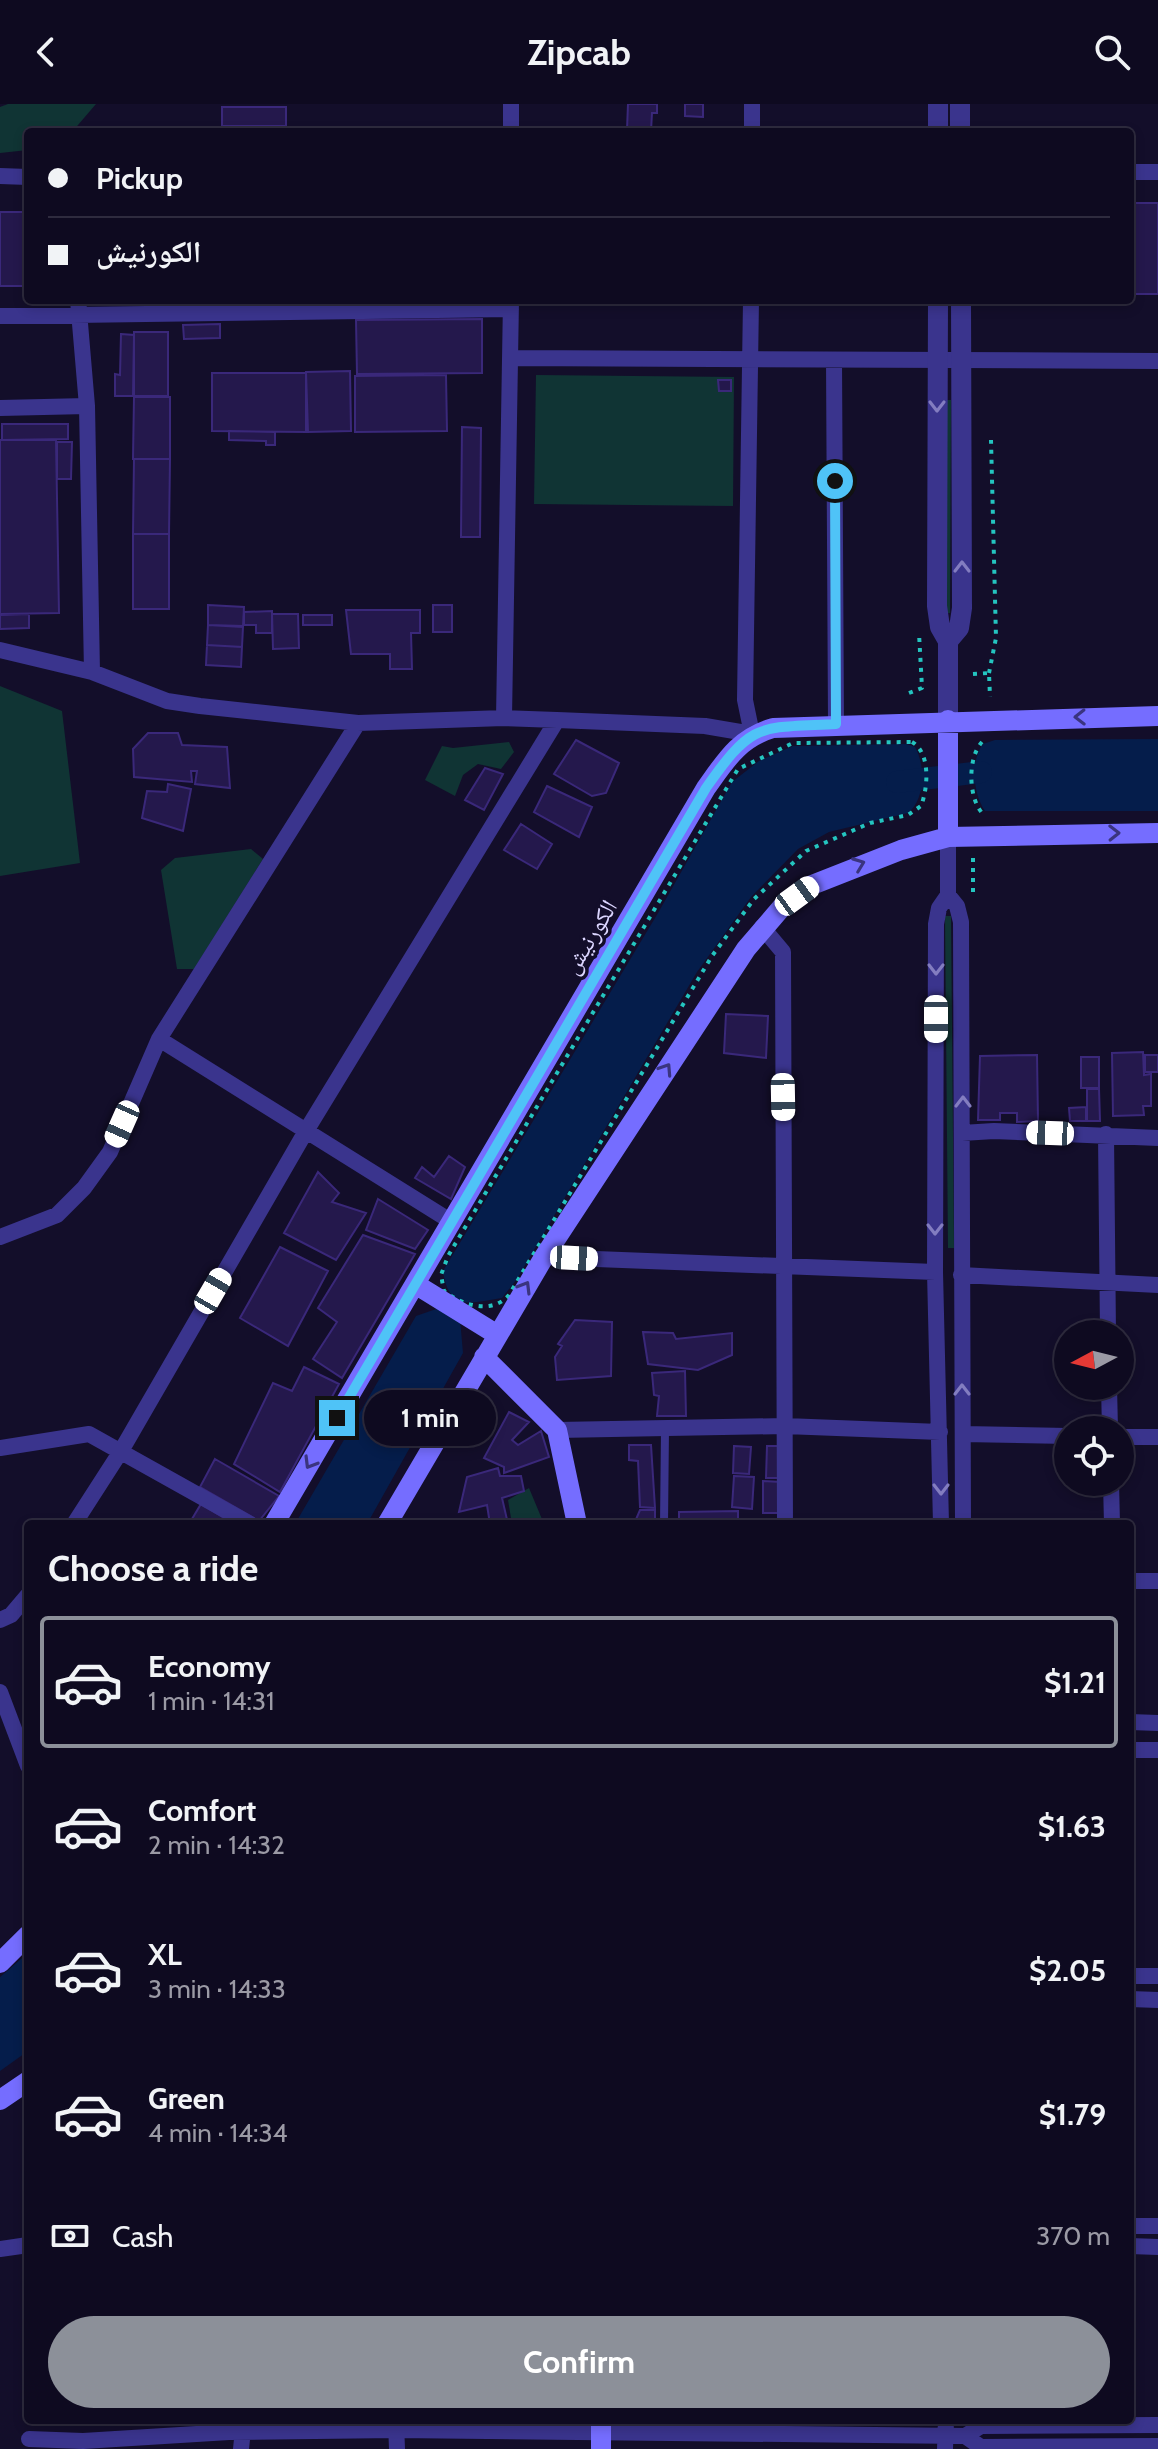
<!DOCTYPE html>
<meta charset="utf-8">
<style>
:root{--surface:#0e0a20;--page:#1c182d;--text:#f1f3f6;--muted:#9b9aa5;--line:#2e2b3e;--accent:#8c9099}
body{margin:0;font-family:Cabin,"Noto Naskh Arabic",sans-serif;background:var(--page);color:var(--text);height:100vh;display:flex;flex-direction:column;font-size:30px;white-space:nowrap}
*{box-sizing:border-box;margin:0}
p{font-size:26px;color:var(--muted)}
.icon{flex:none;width:44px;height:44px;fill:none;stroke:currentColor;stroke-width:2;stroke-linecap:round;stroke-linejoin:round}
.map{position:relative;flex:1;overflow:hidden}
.sheet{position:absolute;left:24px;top:1416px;width:1110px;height:904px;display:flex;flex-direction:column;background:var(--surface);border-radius:8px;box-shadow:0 4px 12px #0003,0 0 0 2px var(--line)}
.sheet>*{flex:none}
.hud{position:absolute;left:24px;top:24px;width:1110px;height:176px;border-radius:8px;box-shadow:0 4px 12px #0003,0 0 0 2px var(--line);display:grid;align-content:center;height:176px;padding:0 24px;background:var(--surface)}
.needle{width:52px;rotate:263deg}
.tools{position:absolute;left:1054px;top:1216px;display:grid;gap:16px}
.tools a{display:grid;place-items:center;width:80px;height:80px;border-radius:50%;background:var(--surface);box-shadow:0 4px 12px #0003,0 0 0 2px var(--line);font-size:40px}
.end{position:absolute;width:36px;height:36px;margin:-18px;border:10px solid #4fc3f7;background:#111;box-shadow:0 0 0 4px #111}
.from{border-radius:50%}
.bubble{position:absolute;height:56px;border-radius:28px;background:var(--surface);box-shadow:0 4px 12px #0003,0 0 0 2px var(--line);font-size:26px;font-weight:700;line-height:56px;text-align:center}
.car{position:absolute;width:24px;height:48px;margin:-24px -12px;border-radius:10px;box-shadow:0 0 6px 2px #0007;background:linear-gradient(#fff 24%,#345 0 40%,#fff 0 76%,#345 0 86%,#fff 0)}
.hud b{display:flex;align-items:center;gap:28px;height:76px;font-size:30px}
.hud b+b{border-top:2px solid var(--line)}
.hud i{width:20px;height:20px;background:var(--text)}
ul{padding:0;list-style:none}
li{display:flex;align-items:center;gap:24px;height:132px;margin:0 16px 12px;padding:0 8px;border:4px solid transparent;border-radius:8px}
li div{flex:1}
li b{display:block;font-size:30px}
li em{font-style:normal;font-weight:700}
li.on{border-color:var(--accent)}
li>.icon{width:72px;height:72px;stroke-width:1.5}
h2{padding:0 24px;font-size:36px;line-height:96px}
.pay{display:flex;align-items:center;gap:20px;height:88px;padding:0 24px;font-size:30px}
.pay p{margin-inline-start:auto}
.button{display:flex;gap:16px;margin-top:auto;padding:16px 24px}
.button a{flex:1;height:92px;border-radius:48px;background:var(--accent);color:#fff;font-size:32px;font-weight:700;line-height:92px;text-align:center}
header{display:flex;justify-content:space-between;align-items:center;height:104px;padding:0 24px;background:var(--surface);font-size:36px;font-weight:700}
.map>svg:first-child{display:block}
.green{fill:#103434}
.water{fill:#051d4b}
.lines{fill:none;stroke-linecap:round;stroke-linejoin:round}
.canal{stroke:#051d4b;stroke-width:22}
.building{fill:#24184c;stroke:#3a287a;stroke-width:2}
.path{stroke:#24c5c0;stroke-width:4;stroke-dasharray:4 6;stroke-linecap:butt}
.service{stroke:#3a348d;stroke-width:8}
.minor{stroke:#3a348d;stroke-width:16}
.tertiary{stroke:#3a348d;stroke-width:20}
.secondary{stroke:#756dff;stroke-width:20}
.oneway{stroke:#837dc0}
.oneway2{stroke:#3a347f}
.route{stroke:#4fc3f7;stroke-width:10}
.labels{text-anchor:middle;stroke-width:7;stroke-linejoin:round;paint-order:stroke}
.street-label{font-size:24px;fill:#dcd6ff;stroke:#130e2a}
</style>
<header><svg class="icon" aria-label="back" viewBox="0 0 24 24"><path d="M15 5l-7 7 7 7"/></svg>Zipcab<svg class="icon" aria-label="search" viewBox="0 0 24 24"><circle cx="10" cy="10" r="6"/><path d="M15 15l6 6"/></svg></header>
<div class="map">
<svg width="1158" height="2345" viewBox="0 0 1158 2345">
<rect width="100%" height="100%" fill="#130e2a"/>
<path class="green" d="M8,0H96L72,28H28V46L0,49V3Z
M536,271L734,273L733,402L534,400Z
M946,296H951L950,509H945Z
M0,582L62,607L80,759L0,772Z
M509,638L514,648L501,665L478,660L463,671L455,692L425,676L442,642L453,644Z
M251,745L263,755L194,865H177L161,766L175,754Z
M945,812H951L954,1144H948Z
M529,1384L544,1420H512L508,1396Z"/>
<path class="water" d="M1158,635V707H985C973,690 970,657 983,640L995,636Z
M907,640L915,643C926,662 925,696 908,709L829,728L798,745L751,793L697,868L517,1175L502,1194C470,1199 449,1208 443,1167L658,809L732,678L759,657L793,642Z
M439,1204L460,1215L463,1249L367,1420H295L416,1212Z
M28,1849V1947L0,1967V1873Z"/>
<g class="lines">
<path class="canal" d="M897,678L981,668"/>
</g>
<path class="building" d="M628,0H657V9H652L651,27L627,26Z
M685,0H703V13L685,12Z
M222,3H286V22H222Z
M1130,99H1158V190H1130Z
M0,108H28V182H0Z
M482,215V269L357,270L356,216Z
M220,220V234L184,235L183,221Z
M134,228H168V292H134Z
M121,230L134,231L133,292H115V270L120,271Z
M350,267L351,327L308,328L306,268Z
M212,269H306V328L212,327Z
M446,271L447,327L355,328V272Z
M718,276H731V287H719Z
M134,293H170V355H133Z
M2,320H68V335L2,336Z
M462,323L481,324L480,433H461Z
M229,327L275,328V341H266V337L229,336Z
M0,336H56L59,509L0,510Z
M57,338H72L71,375H57Z
M134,355H170L169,430H133Z
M133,430H169V505H133Z
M208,501L244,503L243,522L208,521Z
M433,501H452V528H433Z
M346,506H420V529H411L412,565H390V550H351Z
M272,507V529H256V521H244V508Z
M29,510V524L0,525V511Z
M272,510H298L299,544L273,545Z
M303,511H332V521H303Z
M208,521L243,523L242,543L207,541Z
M207,541L242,543L241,563L206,561Z
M148,629H178L182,641L227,643L230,684L195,680L197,667H191L192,678L134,673L133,645Z
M576,636L619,659L606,689L592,692L554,670Z
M485,664L503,670L484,706L465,696Z
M168,680L191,685L183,727L142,714L147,687L167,688Z
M547,682L592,703L579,733L534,708Z
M521,720L552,740L537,765L504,746Z
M726,910L768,912L766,954L724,949Z
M1143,948L1144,971L1151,970V1002H1143L1144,1011L1113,1012L1112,949Z
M1037,951L1038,1017L1017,1018V1009H1000V1016H978L980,952Z
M1145,951H1158V968H1145Z
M1081,953H1099V984H1081Z
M1087,985H1099L1100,1017H1087Z
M1086,1003V1017H1070L1069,1004Z
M449,1052L465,1063L451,1095L415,1074L422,1063L434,1073Z
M318,1068L339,1089L332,1098L366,1109L336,1156L284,1129Z
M378,1095L428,1126L415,1145L366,1126Z
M363,1131L415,1150L342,1274L313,1255L337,1218L318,1204Z
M280,1143L328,1167L288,1242L240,1214Z
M575,1216L612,1218L611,1272L557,1276L555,1253L562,1242L558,1240Z
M643,1228L673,1229L676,1235L732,1229V1251L698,1266L648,1260Z
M304,1263L339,1280L280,1388L234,1360L273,1279L292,1287Z
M685,1267L686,1312H657L659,1292L654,1291L652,1269Z
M509,1308L529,1318L512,1336L518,1341L541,1327L549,1353L504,1369V1363L484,1354Z
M629,1341H651L655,1404L640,1403L638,1357L629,1356Z
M734,1342L751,1343L749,1370L733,1369Z
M767,1342H782L781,1374H766Z
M215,1355L279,1392L259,1417L200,1383Z
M498,1364L500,1372H521L524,1387L502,1394L508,1420H490L487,1401L459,1408L467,1373Z
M734,1372L754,1373L752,1405L732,1403Z
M763,1377L781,1378L780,1409H763Z
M201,1400L234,1420H189Z
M640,1406H655V1420H634Z
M738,1407V1420H679V1408Z"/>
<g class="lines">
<path class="path" d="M989,569L996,534L991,336
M973,570L989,569L990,593
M909,589L922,584L919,529
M912,638C931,649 928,684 921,702L908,711L870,719L806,747L754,795L712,852L509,1191C492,1211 461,1201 444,1187L441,1171L448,1152L738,665L793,639Z
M982,638C967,654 968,696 984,711
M973,754V792"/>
<path class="service" d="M664,1420L665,1325"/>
<path class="minor" d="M511,0V28
M752,28V0
M1130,68H1158
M0,72L28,73
M78,196L87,302L92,568
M0,212L511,205
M512,254L1158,257
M834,256L836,620
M0,304L87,302
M0,546L92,568L167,597L200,602L358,619L504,614L557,616
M504,614L511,196
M948,791L957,802L961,818L963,1420
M762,823L783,848L785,1420
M159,935L452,1118
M962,1029L994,1027L1158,1034
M1106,1030L1108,1230
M0,1133L57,1111L84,1084L110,1048L159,935L358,619
M544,1153L935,1168
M961,1171L1158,1181
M1109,1282L1110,1326
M557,1326L785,1322L940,1328
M963,1330L1068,1332
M1120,1333H1158
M0,1344L89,1330L250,1420
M1111,1378L1112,1420
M74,1420L121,1347L306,1027L557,616L705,622L752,630L745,596L751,196
M941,1420L935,1168L936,820L939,804L948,791V733
M1130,1477H1158
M0,1516L11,1511L28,1491
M0,1588L28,1662
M1130,1618L1158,1619
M1130,1646H1158
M1130,1872H1158
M1130,1895L1158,1896
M1130,2122H1158
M1130,2142L1158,2143
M0,2145L28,2141
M396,2318L397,2345
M965,2332L981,2343L1158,2342
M29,2335L83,2337L229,2328L396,2326L965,2332L981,2322L1158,2321
M241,2345L244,2316
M945,2345L946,2316"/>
<path class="tertiary" d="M938,0V28
M960,28V0
M938,196L937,502L940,523L948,537V616
M948,537L959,524L962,504L961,196"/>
<path class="secondary" d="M948,733V616
M415,1180L496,1230
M484,1253L557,1326L577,1420
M274,1420L706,684C726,656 739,634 773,624L1158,612
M387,1420L544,1153L746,845L782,803L812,781L901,746L948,733L1158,729
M0,1859L28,1831
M0,1996L28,1977
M601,2316V2345"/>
</g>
<defs><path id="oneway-chevron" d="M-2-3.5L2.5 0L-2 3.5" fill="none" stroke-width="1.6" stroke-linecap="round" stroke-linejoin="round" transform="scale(2)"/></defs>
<g class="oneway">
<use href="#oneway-chevron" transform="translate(937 302) rotate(90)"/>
<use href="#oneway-chevron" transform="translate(962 463) rotate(-90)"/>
<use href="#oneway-chevron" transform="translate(936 865) rotate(90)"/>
<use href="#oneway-chevron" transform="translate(963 998) rotate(-90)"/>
<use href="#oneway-chevron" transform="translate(935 1125) rotate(90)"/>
<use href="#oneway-chevron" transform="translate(962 1286) rotate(-90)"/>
<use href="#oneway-chevron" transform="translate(941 1385) rotate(90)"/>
</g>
<g class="oneway2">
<use href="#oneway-chevron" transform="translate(1080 613) rotate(179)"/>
<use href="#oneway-chevron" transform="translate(1114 729) rotate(-1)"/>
<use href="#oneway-chevron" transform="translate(859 760) rotate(-21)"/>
<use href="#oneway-chevron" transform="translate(666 965) rotate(-57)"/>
<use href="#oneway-chevron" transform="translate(525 1183) rotate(-59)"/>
<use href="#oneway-chevron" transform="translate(310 1359) rotate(121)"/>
</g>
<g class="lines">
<path class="route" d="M337,1314L706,684C753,617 758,624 836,620L835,377"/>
</g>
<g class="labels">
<g class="street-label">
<text transform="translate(590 833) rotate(-59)" y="8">الكورنيش</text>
</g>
</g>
</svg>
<div class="tools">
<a><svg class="needle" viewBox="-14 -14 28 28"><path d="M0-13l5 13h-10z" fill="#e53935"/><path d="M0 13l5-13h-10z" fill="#9b9aa5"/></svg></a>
<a><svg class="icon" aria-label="locate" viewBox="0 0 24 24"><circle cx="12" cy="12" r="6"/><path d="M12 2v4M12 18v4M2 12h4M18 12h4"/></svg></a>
</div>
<i class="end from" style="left:835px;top:377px"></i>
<i class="end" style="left:337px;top:1314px"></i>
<div class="bubble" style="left:364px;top:1286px;width:132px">1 min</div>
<i class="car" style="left:797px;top:792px;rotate:54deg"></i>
<i class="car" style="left:936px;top:915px;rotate:180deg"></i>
<i class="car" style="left:783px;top:993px;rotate:179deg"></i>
<i class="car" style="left:122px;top:1020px;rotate:204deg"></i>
<i class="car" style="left:1050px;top:1029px;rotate:272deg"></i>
<i class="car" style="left:574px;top:1154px;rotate:93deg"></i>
<i class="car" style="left:213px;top:1187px;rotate:30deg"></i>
<div class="hud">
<b><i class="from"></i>Pickup</b>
<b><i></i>الكورنيش</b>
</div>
<section class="sheet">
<h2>Choose a ride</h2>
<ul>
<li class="on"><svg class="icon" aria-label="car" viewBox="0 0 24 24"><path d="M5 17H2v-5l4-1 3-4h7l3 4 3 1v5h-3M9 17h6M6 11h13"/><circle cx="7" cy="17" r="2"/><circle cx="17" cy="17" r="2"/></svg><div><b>Economy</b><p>1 min · 14:31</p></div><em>$1.21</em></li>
<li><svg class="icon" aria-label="car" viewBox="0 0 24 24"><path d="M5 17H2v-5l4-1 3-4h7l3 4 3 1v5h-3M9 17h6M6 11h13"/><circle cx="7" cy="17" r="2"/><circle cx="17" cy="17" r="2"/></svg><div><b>Comfort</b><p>2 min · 14:32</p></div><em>$1.63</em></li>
<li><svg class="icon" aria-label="car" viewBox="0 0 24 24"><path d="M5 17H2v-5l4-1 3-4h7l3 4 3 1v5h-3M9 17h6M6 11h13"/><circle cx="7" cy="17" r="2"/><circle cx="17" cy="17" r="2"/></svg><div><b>XL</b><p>3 min · 14:33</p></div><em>$2.05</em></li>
<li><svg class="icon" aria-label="car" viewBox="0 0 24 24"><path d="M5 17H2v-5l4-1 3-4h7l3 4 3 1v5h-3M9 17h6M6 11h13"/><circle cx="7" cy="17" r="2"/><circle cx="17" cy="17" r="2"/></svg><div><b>Green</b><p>4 min · 14:34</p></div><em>$1.79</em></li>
</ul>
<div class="pay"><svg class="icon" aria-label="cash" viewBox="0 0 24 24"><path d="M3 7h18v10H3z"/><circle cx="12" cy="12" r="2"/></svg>Cash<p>370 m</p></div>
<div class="button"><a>Confirm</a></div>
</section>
</div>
